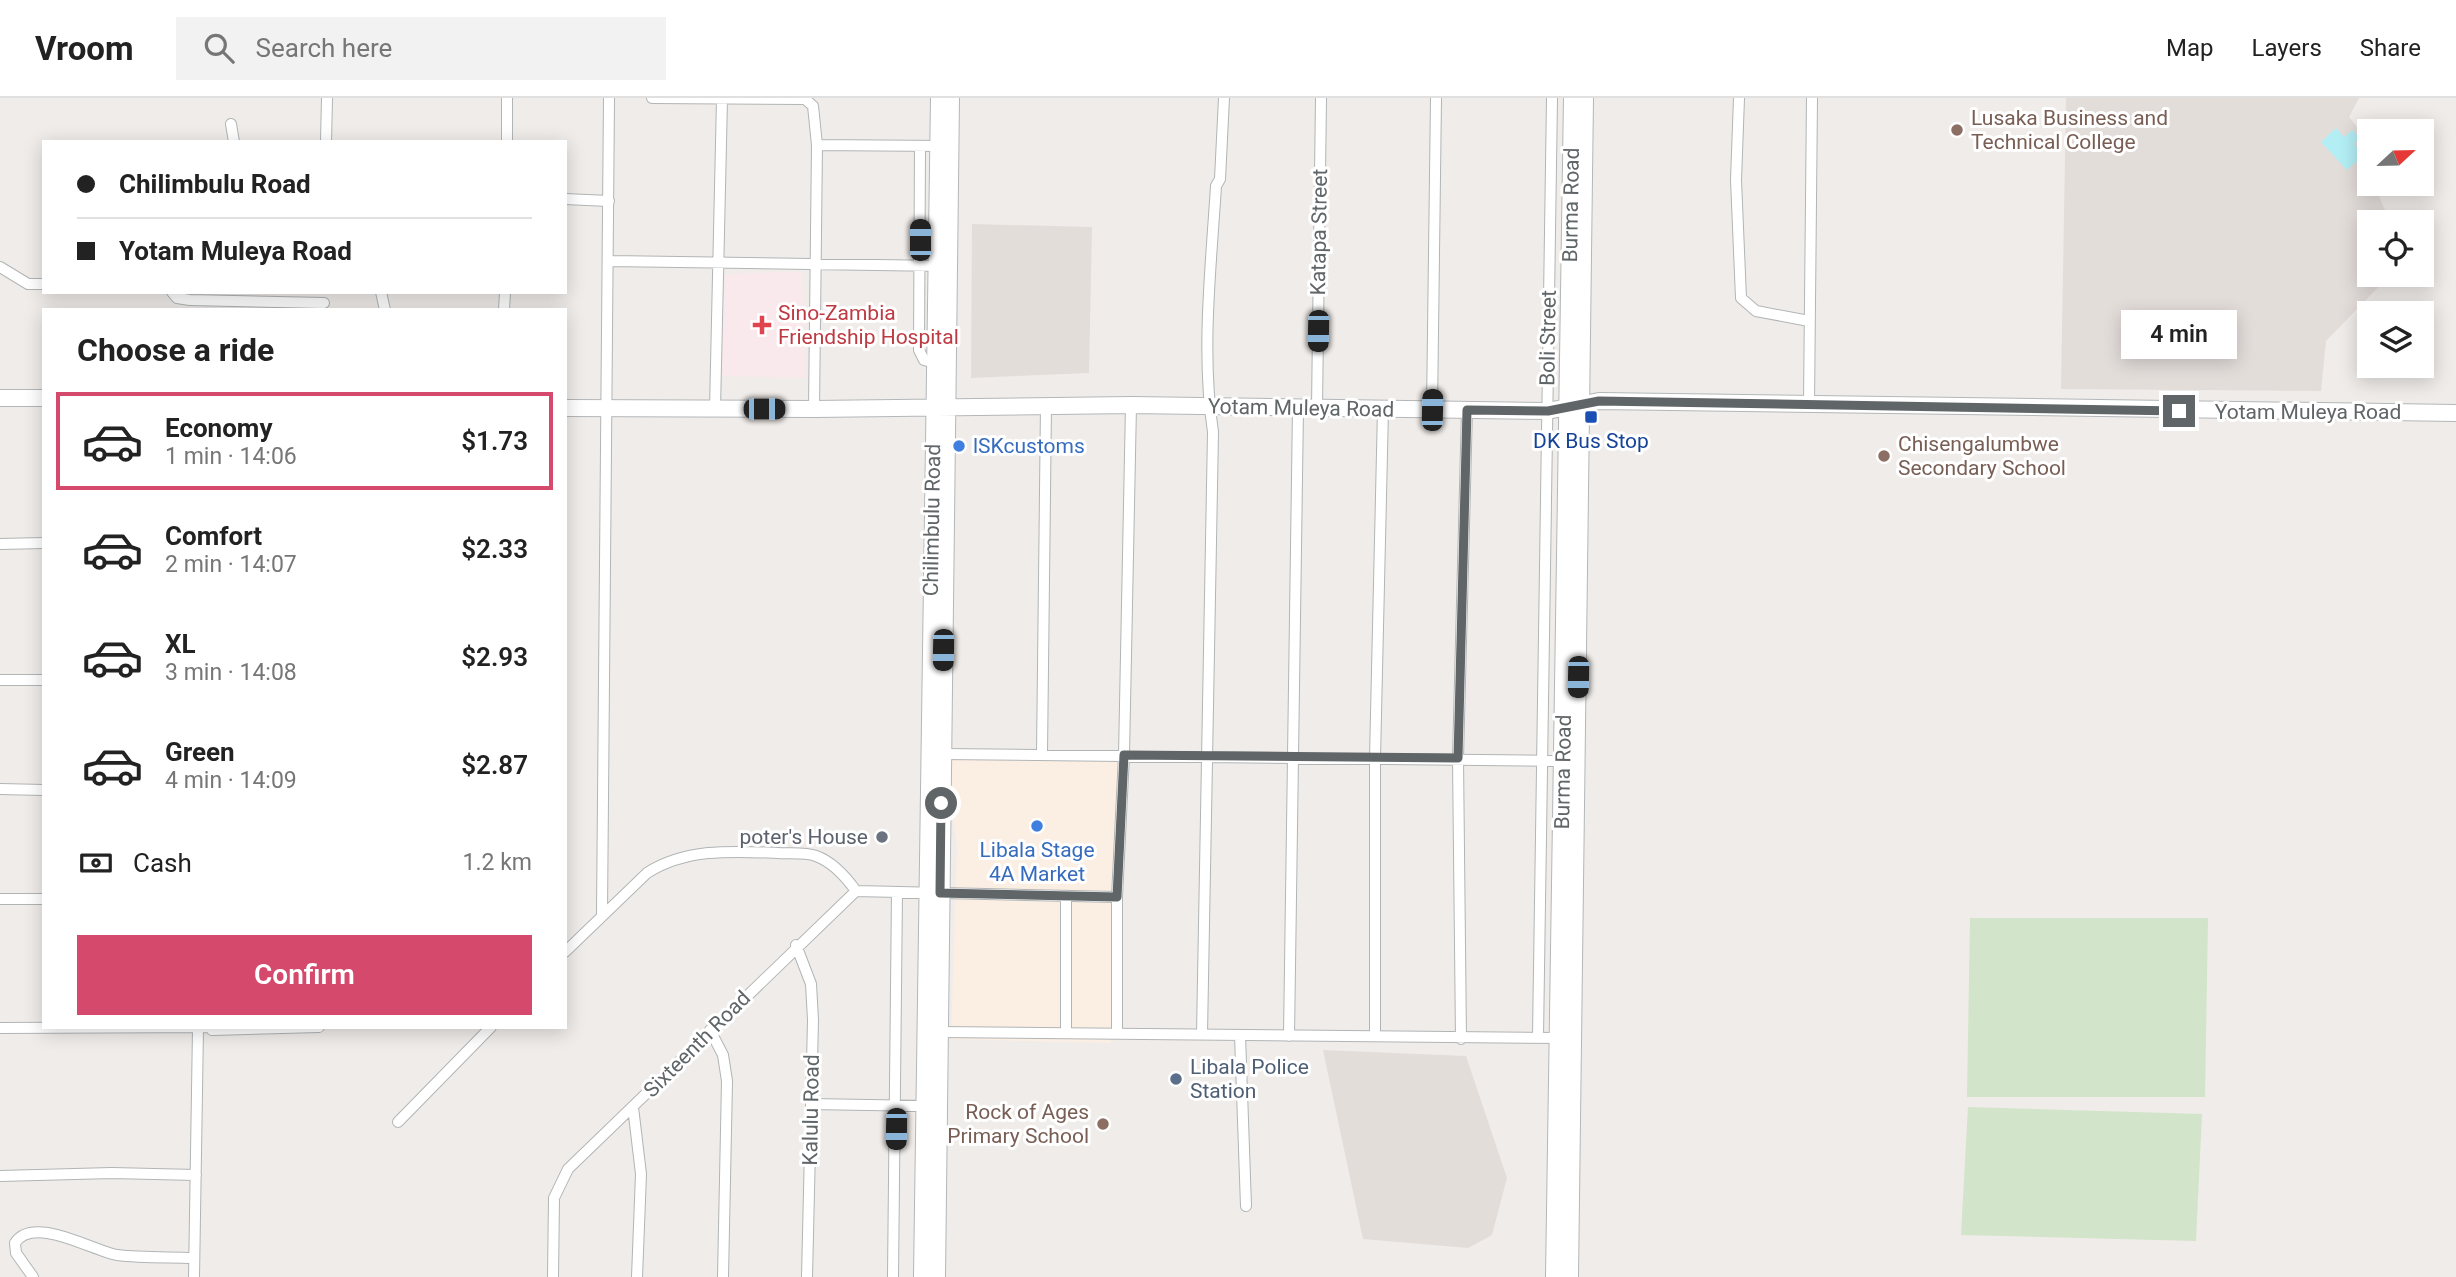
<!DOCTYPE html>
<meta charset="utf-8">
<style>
:root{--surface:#fff;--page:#f2f2f2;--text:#222;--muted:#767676;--line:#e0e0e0;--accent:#d54a6c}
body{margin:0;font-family:Roboto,sans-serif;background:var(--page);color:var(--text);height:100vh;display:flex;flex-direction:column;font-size:26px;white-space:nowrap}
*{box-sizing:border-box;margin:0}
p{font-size:23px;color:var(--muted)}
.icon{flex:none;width:38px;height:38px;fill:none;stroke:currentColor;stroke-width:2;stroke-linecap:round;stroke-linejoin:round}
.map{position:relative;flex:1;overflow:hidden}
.drawer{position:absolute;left:42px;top:210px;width:525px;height:721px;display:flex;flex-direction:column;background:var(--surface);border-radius:0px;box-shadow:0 4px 18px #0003}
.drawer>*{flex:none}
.top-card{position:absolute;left:42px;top:42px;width:525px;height:154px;border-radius:0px;box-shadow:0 4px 18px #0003;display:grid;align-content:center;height:154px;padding:0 35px;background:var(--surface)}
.needle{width:46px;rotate:68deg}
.buttons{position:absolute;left:2357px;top:21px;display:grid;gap:14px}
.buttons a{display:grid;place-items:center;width:77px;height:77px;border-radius:0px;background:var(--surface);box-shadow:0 4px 18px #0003;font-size:35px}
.end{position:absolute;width:32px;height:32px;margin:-16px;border:9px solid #606567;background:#fff;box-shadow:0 0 0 4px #fff}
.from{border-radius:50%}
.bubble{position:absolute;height:49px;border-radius:0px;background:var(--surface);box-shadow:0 4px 18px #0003;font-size:23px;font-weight:600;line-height:49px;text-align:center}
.car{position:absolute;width:21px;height:42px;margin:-21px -10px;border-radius:9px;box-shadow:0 0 5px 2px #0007;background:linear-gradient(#222 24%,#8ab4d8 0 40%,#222 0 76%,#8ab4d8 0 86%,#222 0)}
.top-card b{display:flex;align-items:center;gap:24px;height:66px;font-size:26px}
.top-card b+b{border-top:2px solid var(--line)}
.top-card i{width:18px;height:18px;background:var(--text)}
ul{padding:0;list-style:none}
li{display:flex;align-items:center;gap:21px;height:98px;margin:0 14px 10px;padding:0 21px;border:4px solid transparent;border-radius:0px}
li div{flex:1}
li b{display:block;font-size:26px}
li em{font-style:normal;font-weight:600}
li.active{border-color:var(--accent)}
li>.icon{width:63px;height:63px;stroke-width:1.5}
h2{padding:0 35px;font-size:32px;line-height:84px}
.pay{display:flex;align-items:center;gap:18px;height:77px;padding:0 35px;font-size:26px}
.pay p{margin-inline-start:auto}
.primary-button{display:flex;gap:14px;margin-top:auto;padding:14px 35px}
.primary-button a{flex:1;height:80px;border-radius:0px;background:var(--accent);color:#fff;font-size:28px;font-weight:600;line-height:80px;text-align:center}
header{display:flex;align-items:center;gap:42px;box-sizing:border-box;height:98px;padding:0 35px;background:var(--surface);border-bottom:2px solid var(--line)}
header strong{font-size:33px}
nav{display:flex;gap:38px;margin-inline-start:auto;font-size:24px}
.search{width:490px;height:63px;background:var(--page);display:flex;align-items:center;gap:18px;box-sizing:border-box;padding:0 24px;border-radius:0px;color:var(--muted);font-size:26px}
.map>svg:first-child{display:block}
.commercial{fill:#fbeee3}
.education{fill:#e3ddda}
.medical{fill:#f9e9ed}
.green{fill:#d2e4c9}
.water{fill:#b4eef5}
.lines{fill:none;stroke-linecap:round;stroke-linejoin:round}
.street-casing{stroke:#b1b5b6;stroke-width:12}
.secondary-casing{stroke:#b3b7b9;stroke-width:18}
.street{stroke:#fff;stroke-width:10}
.secondary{stroke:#fff;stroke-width:16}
.route{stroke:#606567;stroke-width:9}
.education-dot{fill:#8d6e63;stroke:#fff;stroke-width:2.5}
.health-dot{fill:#e0444e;stroke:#fff;stroke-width:2.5}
.transit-dot{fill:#1a4fb4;stroke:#fff;stroke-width:2.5}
.shop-dot{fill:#3f7fe0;stroke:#fff;stroke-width:2.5}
.worship-dot{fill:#6b7280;stroke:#fff;stroke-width:2.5}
.service-dot{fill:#5c6f8a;stroke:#fff;stroke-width:2.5}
.labels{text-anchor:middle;stroke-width:6;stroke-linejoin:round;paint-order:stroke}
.education-label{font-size:21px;fill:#785e54;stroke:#fff;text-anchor:start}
.street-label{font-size:21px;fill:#606567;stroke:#fff}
.health-label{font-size:21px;fill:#be3a42;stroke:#fff;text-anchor:start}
.transit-label{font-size:21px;fill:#164399;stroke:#fff}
.shop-label{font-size:21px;fill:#366cbe;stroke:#fff;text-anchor:start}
.worship-label{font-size:21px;fill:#5b616d;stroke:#fff;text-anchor:end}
.service-label{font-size:21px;fill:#4e5e75;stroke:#fff;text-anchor:start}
</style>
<header>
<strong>Vroom</strong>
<div class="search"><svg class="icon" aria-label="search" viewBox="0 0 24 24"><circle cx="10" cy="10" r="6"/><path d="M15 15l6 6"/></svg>Search here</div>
<nav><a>Map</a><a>Layers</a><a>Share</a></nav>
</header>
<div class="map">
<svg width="2456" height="1179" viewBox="0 0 2456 1179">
<rect width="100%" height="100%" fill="#f0ece9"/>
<path class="commercial" d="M942,656L1124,657L1117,799L1111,800V945L951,941L957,747Z"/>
<path class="education" d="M2066,0H2359L2349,19L2369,43L2370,86H2374L2390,124H2370V177H2390L2326,243L2321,293L2061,291Z
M972,126L1092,129L1089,275L971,280Z
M1323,952L1466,958L1507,1080L1492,1137L1468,1150L1363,1141Z"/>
<path class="medical" d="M802,173L805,280L721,278L719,177Z"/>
<path class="green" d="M1970,820H2208L2205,999H1967Z
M1968,1009L2202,1016L2196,1143L1961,1137Z"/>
<path class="water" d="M2336,30L2344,39L2352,32L2360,40L2354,46L2364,57L2347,72L2321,44Z"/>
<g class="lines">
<defs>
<path id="street" d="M652,0L805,1L813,8L817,47L814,311
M1739,0L1736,82L1741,200L1756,213L1809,223
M231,26L234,44
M326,44L327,0
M507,44V0
M817,47L943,48
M920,48L919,252L924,262L935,265
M565,101L609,103
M610,163L942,168
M0,169L28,186H44
M172,194L177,200L190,202L324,205
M381,194L385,212
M504,212L505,194
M1809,307L1812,0
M1317,310L1321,0
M715,311L722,1
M1432,312L1436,0
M0,446L44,445
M0,582H44
M942,656L1567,663
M1042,656L1046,307
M0,691L44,692
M0,801H44
M602,816L609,0
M796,847L811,886L813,922L807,1179
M565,854L647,775C686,750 733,753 778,755C790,756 805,754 816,758C833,764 846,779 856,793
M0,930L212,929
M212,932L319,929
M710,932L723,957L727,983L723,1179
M939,934L1562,940
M1066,935V800
M1117,935V799L1124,657L1131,307
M1202,936L1213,334C1201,254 1211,169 1216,88L1220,81L1224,0
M1240,937L1246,1108
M1289,938L1298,310
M1375,938V660L1383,311
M1538,939L1552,0
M1461,941L1458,660L1467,312
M811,1006L926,1008
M633,1009L641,1076L637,1179
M398,1024L491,929
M0,1078L112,1075L196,1077
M33,1179L16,1155L15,1145C33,1116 95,1154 117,1157C142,1160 168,1159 193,1160
M194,1179L198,931
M553,1179L554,1100L568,1071L856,793L1117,799
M893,1179L897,794"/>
<path id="secondary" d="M0,300H44
M565,310L814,311L1131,307L1547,313L1599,303L2456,315
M922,1179L939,0
M937,1179L951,0
M1554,1179L1572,0
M1570,1179L1585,0"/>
</defs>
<use href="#street" class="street-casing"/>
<use href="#secondary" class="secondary-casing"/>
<use href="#street" class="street"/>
<use href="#secondary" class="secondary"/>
</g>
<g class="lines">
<path class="route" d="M941,705L940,795L1117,799L1124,657L1458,660L1467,312L1548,313L1599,303L2179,313"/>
</g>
<g class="education-dot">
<circle cx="1957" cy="32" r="7"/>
<circle cx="1884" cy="358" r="7"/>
<circle cx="1103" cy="1026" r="7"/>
</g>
<path class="health-dot" d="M758.5 216.5h7v7h7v7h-7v7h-7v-7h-7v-7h7z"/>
<rect class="transit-dot" x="1584" y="312" width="14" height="14" rx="3.5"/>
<g class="shop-dot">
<circle cx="959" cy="348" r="7"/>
<circle cx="1037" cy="728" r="7"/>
</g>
<circle class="worship-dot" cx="882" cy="739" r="7"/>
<circle class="service-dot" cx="1176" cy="981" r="7"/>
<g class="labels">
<g class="education-label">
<text x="1971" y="27">Lusaka Business and<tspan x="1971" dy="24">Technical College</tspan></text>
<text x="1898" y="353">Chisengalumbwe<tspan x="1898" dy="24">Secondary School</tspan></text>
<text x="1089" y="1021" text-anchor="end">Rock of Ages<tspan x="1089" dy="24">Primary School</tspan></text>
</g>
<g class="street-label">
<text transform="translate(1571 107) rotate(-89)" y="7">Burma Road</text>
<text transform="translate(1319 134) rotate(-89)" y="7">Katapa Street</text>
<text transform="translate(1548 240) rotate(-89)" y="7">Boli Street</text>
<text transform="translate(1301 310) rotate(1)" y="7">Yotam Muleya Road</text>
<text x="2308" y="321">Yotam Muleya Road</text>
<text transform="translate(932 422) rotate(-89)" y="7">Chilimbulu Road</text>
<text transform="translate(1563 674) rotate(-89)" y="7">Burma Road</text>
<text transform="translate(697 946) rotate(-45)" y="7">Sixteenth Road</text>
<text transform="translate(811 1012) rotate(-89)" y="7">Kalulu Road</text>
</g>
<g class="health-label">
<text x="778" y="222">Sino-Zambia<tspan x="778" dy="24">Friendship Hospital</tspan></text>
</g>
<g class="transit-label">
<text x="1591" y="350">DK Bus Stop</text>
</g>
<g class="shop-label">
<text x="973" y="355">lSKcustoms</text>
<text x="1037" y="759" text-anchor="middle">Libala Stage<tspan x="1037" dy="24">4A Market</tspan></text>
</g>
<g class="worship-label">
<text x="868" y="746">poter's House</text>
</g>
<g class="service-label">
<text x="1190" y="976">Libala Police<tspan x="1190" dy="24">Station</tspan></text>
</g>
</g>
</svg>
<div class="buttons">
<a><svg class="needle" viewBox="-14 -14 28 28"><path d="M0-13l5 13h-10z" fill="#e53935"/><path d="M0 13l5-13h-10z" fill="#767676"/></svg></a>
<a><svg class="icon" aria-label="locate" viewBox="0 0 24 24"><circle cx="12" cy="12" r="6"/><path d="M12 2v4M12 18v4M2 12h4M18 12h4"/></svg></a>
<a><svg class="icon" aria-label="layers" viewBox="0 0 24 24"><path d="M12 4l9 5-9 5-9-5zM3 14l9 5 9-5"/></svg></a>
</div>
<i class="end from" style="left:941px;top:705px"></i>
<i class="end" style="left:2179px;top:313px"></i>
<div class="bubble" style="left:2121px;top:212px;width:116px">4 min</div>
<i class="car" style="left:920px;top:142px;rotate:0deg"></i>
<i class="car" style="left:1318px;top:233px;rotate:181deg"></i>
<i class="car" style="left:764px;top:311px;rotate:90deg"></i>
<i class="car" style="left:1432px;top:312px;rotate:1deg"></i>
<i class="car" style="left:943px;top:552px;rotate:181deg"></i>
<i class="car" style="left:1578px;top:579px;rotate:181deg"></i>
<i class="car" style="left:896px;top:1031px;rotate:181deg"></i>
<div class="top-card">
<b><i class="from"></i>Chilimbulu Road</b>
<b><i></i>Yotam Muleya Road</b>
</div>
<section class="drawer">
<h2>Choose a ride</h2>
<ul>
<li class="active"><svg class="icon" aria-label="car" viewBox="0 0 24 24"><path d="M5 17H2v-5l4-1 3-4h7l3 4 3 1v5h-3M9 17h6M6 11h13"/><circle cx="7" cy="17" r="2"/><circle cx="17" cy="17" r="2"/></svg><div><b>Economy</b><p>1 min · 14:06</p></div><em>$1.73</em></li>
<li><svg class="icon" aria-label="car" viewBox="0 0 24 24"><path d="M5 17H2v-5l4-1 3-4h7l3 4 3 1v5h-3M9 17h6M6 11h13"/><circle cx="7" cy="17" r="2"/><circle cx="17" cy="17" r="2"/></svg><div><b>Comfort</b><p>2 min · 14:07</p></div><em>$2.33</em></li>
<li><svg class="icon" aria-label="car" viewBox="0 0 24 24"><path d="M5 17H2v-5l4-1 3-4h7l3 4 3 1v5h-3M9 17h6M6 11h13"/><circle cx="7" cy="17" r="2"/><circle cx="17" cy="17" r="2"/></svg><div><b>XL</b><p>3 min · 14:08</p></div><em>$2.93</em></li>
<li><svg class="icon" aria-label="car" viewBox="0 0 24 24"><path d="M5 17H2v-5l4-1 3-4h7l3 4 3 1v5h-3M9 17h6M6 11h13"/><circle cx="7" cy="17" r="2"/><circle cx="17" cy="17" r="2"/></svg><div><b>Green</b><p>4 min · 14:09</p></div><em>$2.87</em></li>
</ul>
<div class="pay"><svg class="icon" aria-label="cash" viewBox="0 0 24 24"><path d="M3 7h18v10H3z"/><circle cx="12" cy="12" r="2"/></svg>Cash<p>1.2 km</p></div>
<div class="primary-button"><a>Confirm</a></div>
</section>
</div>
